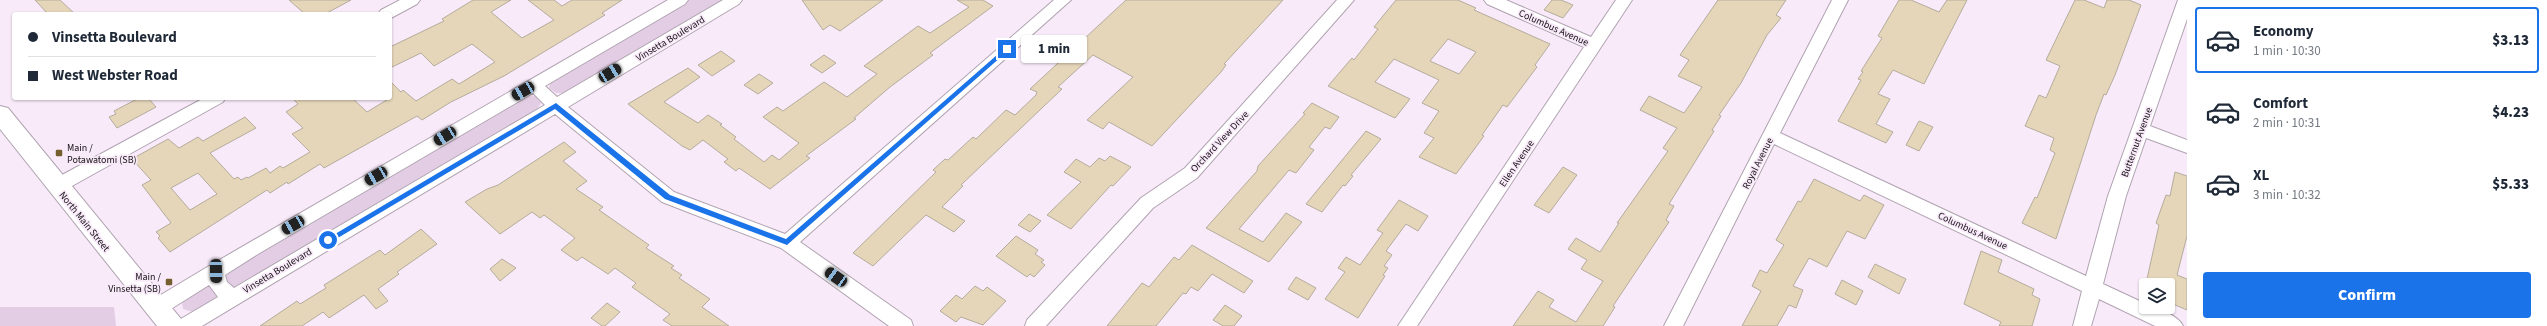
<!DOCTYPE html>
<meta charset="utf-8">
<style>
:root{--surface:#fff;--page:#f2f2f3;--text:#1f2937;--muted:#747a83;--line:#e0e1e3;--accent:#1a73e8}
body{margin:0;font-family:"Source Sans 3",sans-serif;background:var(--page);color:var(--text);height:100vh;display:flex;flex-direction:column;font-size:15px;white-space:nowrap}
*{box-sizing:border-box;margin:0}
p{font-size:13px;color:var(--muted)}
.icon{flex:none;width:22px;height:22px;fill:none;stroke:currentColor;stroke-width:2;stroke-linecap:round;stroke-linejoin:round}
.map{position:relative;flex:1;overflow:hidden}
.side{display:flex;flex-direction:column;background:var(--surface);width:360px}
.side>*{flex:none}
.hud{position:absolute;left:12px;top:12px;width:380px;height:88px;border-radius:4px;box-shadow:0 1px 3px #0004;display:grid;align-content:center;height:88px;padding:0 16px;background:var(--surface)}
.fabs{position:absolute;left:2139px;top:278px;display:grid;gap:8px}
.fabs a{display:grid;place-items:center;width:36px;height:36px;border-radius:4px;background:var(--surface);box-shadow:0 1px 3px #0004;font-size:20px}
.end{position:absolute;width:18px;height:18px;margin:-9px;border:5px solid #1a73e8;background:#fff;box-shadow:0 0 0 2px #fff}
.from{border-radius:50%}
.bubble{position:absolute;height:28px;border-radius:4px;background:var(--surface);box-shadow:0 1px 3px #0004;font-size:13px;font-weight:800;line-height:28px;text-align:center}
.car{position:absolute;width:12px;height:24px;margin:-12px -6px;border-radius:5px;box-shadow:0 0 3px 1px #0007;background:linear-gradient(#222 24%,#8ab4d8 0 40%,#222 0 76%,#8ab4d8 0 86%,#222 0)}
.hud b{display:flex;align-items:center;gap:14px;height:38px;font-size:15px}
.hud b+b{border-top:1px solid var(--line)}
.hud i{width:10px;height:10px;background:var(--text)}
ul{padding:7px 0 0;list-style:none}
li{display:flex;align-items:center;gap:12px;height:66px;margin:0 8px 6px;padding:0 8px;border:2px solid transparent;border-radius:4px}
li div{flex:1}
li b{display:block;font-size:15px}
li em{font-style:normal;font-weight:800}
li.selected{border-color:var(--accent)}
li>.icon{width:36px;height:36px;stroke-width:1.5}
.button{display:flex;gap:8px;margin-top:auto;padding:8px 16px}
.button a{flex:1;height:46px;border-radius:4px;background:var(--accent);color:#fff;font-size:16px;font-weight:800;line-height:46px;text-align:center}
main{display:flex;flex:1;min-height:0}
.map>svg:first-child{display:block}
.green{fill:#e3cde4}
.building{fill:#e5d6b9;stroke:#b4ac9c;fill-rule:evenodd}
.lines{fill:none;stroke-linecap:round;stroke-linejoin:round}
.street-casing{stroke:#b0a3b1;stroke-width:2}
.secondary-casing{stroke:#b0a3b1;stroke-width:2}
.street{fill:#fff;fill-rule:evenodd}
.secondary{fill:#fff;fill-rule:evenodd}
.route{fill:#1a73e8}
.poi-dot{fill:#765f2f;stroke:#f8eaf9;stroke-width:1.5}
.labels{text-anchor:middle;stroke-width:3.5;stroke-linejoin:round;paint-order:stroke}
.street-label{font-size:10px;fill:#161216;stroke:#f8eaf9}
.poi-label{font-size:10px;fill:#161216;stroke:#f8eaf9;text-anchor:start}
</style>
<main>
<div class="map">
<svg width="2187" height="326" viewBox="0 0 2187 326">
<rect width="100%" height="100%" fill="#f8eaf9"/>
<path class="green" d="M688,0H725L566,93H556L549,88L550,83L556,77Z
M535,96L541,103L536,111L237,287L231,288L223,278L229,271L525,97Z
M209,285L218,297L193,312L183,309L182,304L185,300Z
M0,307H114L116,326H0Z"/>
<path class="building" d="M35,0H60L75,14H48Z
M289,0H351L325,14H305Z
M473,0H511L491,12L522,38L554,20L528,0H554L562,6L572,0H622L602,13L605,15L504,76L451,102L422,120L417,116L324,168L320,164L288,184L287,182L270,193L267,190L170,252L158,238L160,236L156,232L171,223L142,185L151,180L132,159L168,139L179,148L198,137L203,141L245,117L256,128L210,153L234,179L238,177L241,180L247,177L248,178L266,168L270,173L280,166L283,168L310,152L292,134L303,128L286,112L298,104L292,98H352L367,112L390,98V81L401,92L403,90L416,101L452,79L459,84L495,62L472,44L434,66L421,53L390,68V47L444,21L442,19ZM198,173L217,194L190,210L171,188Z
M802,0H883L840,31L830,25L823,30Z
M957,0H983L993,6L930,53L933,55L890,87L854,118L856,119L806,156L810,158L770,189L739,168L736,171L724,162L728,159L703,140L690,150L682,146L628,104L688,68L700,77L664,102L698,123L708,115L722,124L720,125L736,137L734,139L764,162L772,155L779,160L799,143L763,117L777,107L783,111L824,82L847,97L877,74L864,66L918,26L930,33L969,7Z
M1126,0H1283L1224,64L1226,65L1221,72L1152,146L1109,122L1103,129L1087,120L1133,77L1093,55L1058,87L1062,89L961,185L963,186L942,207L965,221L954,232L926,215L873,266L853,253L936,172L933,170L945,159L948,160L973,137L976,139L1006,110L1015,115L1036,95L1037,92L1030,89Z
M1396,0H1458L1476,8L1474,10L1550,44L1535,65L1537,67L1507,107L1503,105L1482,135L1484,136L1456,174L1419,157L1434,138L1424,133L1439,111L1422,103L1439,80L1394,59L1375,82L1410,99L1395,118L1328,86L1352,58L1354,60L1378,29L1374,27ZM1448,39L1476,52L1459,74L1430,61Z
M1552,0H1561L1573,5L1563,18L1544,10Z
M1718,0H1786L1776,15L1781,18L1767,35L1741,83L1719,115L1721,116L1712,130L1714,131L1669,204L1674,206L1666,220L1669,222L1613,306L1615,307L1603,326H1513L1538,291L1554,300L1549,307L1576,322L1603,281L1581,269L1587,260L1568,249L1576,238L1600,252L1619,223H1617L1668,151L1663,148L1677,128L1640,110L1649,96L1684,113L1702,87L1678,76L1689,60L1680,55Z
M1899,0H1911L1939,12L1947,0H1967L1924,84L1893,70L1878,94L1890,99L1876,124L1893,132L1886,143L1838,121L1861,80L1858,79L1863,72L1861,71L1882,38L1878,36Z
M2075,0H2084L2104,8L2107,0H2129L2141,5L2115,75L2106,95L2104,94L2096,115L2056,239L2022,223L2035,197L2037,198L2055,153L2050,150L2054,138L2025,126L2039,95L2046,98L2060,66L2046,60Z
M721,51L735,61L712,76L698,65Z
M824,55L836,63L822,73L810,65Z
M759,74L773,83L758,94L744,85Z
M139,98H148L156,107L117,128L109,117L116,114L114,111Z
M1312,103L1339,117L1330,129L1325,127L1309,147L1314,150L1296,173L1289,170L1239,229L1263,242L1286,213L1302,222L1269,262L1206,228L1257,171L1258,166L1305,114L1303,113Z
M1919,121L1933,127L1919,151L1906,145Z
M1366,131L1381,139L1351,175L1353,176L1345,186L1343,185L1322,212L1306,204Z
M564,142L576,152L563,161L587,181L576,189L603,207L599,210L649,245L646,248L674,266L671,268L682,275L679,278L710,299L702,307L729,326H672L663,320L670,314L632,287L636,283L615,268L608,274L582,257L577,261L561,250L575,238L544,215L540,218L532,212L500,234L465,202L487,189L498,185Z
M1110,156L1131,167L1113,186L1111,185L1071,229L1047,215L1081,182L1064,172L1076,159L1090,167L1099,158L1105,161Z
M1563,167L1577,175L1549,213L1534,205Z
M2175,172L2187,176V236L2177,275L2187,279V310L2168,302V285L2147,279L2159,225L2156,223L2166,195L2170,196Z
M1814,179L1860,201L1864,195L1884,205L1865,239L1847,231L1827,267L1809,258L1793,286L1803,290L1796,308L1789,305L1777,326H1742L1761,291L1752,286L1760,270L1767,273L1784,245L1776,240L1798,201L1801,202Z
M1399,200L1428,216L1418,231L1406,224L1386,251L1392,255L1384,266L1388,268L1383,275L1385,276L1358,318L1325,299L1345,272L1338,268L1346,257L1360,265L1383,233L1377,230Z
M1029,214L1041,221L1030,232L1018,225Z
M421,229L437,244L397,272L399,274L378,289L388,301L376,309L364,295L329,318L323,312L302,326H260L297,301L300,304L326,288L324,285L380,250L385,255Z
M1016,236L1038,250L1035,254L1044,260L1041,262L1045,265L1034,277L1030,274L1027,277L996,256Z
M1192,245L1253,281L1244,293L1212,274L1198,291L1191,287L1186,294L1183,293L1156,326H1107L1142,283L1149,287L1174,257L1179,260Z
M1981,251L2002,260L1998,272L2034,289L2032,295L2040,299L2032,326H1999L2001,322L1964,304Z
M502,259L516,268L500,281L490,269Z
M1875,264L1906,279L1899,294L1868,277Z
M1296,277L1316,288L1308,300L1288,289Z
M1842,280L1863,291L1856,305L1835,294Z
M975,286L983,291L987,287L1006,301L983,325L961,317L956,322L940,311L956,295L962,299Z
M607,303L620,312L605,326H602L591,318Z
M1225,305L1242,316L1234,326H1223L1213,320Z"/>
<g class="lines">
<defs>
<path id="street" d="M400,0H420L417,4L391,18L390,14H378L381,10Z
M668,0H688L685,4L545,86L557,97L723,0H742L739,4L568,107L674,192L785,234L1054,0H1071L800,242L911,320L913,326H889L781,248L662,202L555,114L202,326H177L179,320L218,297L209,285L163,314L156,316L149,314L147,308L149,302L209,266ZM533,93L545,105L234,288L227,282L225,275L258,254Z
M1337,0H1354L1197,178L1153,208L1046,326H1025L1027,320L1141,198L1185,168Z
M1484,0H1506L1591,37L1616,0H1632L1417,326H1398L1584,47L1487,4Z
M1832,0H1848L1780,133L2086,276L2108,196L2178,0H2187V19L2150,126L2187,140V153L2146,138L2126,196L2103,284L2146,304V307C2157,307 2179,316 2183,326H2155L2099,299L2091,326H2073L2082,291L1774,144L1683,326H1664Z
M204,98H225L223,102L63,191L57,193L51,191L48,186L51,181Z"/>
<path id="secondary" d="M0,106L8,108L181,319L184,326H157L0,129Z"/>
</defs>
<use href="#street" class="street-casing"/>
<use href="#secondary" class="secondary-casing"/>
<use href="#street" class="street"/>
<use href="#secondary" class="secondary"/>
</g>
<path class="route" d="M1005,48L1010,49L787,245L665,199L555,109L331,242L325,240L556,103L670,195L786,239Z"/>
<g class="poi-dot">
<rect x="55" y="149" width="8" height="8" rx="2"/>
<rect x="165" y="278" width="8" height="8" rx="2"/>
</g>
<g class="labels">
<g class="street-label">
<text transform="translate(1554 27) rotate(24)" y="4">Columbus Avenue</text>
<text transform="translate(670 38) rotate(-31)" y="4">Vinsetta Boulevard</text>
<text transform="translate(1219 141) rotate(-47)" y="4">Orchard View Drive</text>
<text transform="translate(2136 142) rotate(-70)" y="4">Butternut Avenue</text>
<text transform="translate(1516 163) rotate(-56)" y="4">Ellen Avenue</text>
<text transform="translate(1757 163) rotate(-63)" y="4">Royal Avenue</text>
<text transform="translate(85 221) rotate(51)" y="4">North Main Street</text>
<text transform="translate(1973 230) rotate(25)" y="4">Columbus Avenue</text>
<text transform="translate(277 270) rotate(-31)" y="4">Vinsetta Boulevard</text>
</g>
<g class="poi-label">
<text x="67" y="151">Main /<tspan x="67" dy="12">Potawatomi (SB)</tspan></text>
<text x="161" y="280" text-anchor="end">Main /<tspan x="161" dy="12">Vinsetta (SB)</tspan></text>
</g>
</g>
</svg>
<div class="fabs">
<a><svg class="icon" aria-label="layers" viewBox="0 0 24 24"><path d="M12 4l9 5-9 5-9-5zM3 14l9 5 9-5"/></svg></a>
</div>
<i class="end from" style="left:328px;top:240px"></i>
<i class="end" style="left:1007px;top:49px"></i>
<div class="bubble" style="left:1021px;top:35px;width:66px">1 min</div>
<i class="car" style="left:610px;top:73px;rotate:59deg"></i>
<i class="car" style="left:523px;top:91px;rotate:240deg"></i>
<i class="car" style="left:445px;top:136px;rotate:239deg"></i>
<i class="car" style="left:376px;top:176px;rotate:240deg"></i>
<i class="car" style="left:293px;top:225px;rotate:240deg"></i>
<i class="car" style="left:216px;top:271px;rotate:179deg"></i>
<i class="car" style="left:836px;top:277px;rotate:305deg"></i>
<div class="hud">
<b><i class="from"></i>Vinsetta Boulevard</b>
<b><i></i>West Webster Road</b>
</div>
</div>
<section class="side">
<ul>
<li class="selected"><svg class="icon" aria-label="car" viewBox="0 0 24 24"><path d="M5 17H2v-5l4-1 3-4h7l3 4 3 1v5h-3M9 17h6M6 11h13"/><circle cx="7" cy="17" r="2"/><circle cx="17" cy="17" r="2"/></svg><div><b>Economy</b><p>1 min · 10:30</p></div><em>$3.13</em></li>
<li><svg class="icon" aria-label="car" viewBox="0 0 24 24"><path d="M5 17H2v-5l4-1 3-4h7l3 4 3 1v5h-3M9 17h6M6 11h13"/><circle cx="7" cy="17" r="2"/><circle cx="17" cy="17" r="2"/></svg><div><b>Comfort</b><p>2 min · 10:31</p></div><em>$4.23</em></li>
<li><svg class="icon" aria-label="car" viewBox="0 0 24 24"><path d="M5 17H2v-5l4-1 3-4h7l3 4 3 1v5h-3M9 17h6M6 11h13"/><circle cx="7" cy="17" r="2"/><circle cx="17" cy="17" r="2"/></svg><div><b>XL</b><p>3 min · 10:32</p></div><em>$5.33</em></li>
</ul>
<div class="button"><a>Confirm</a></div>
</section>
</main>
